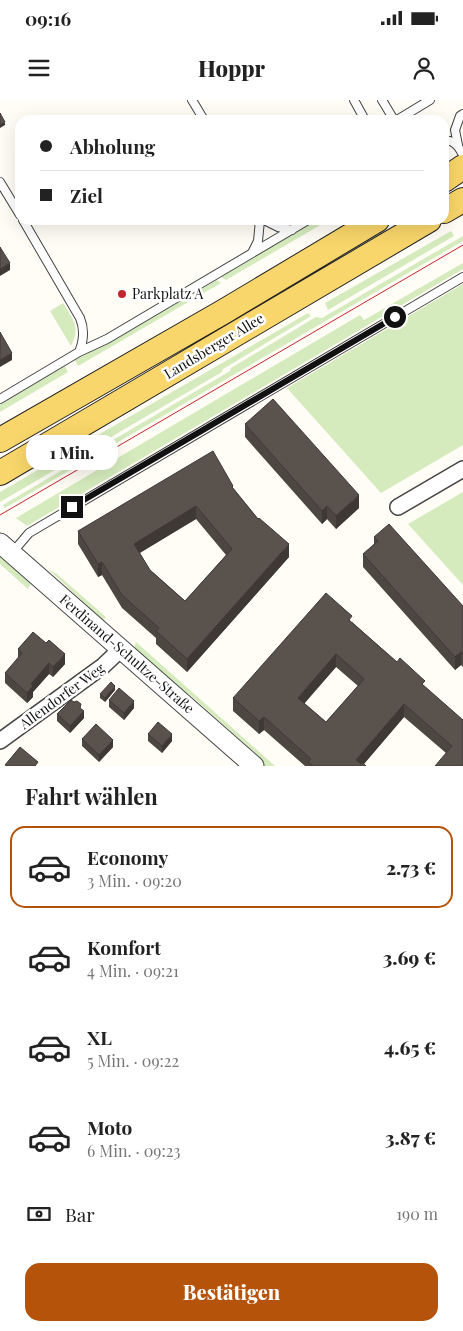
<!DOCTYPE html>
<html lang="de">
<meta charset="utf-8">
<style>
:root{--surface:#fff;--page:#f6f6f6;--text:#222;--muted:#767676;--line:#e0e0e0;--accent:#b45309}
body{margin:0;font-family:"Playfair Display",serif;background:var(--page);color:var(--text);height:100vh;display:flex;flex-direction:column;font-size:19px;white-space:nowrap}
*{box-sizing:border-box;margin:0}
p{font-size:16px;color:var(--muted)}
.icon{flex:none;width:28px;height:28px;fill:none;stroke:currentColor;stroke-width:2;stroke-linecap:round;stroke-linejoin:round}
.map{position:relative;height:666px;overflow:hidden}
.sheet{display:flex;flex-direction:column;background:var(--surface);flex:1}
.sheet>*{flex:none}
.guide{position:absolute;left:15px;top:15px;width:434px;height:110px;border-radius:15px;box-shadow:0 5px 20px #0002;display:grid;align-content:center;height:110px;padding:0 25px;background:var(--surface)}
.end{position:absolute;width:22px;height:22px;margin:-11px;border:6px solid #111;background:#fff;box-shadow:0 0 0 2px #fff}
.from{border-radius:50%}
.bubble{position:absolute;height:35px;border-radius:15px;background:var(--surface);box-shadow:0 5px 20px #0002;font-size:16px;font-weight:800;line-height:35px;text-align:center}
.guide b{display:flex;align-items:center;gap:18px;height:48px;font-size:19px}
.guide b+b{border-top:1px solid var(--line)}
.guide i{width:12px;height:12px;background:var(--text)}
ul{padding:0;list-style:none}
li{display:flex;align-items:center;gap:15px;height:82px;margin:0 10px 8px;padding:0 15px;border:2px solid transparent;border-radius:15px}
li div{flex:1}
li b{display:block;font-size:19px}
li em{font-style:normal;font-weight:800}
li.active{border-color:var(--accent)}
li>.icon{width:45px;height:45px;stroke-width:1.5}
h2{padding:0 25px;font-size:22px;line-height:60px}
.pay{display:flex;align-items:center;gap:12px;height:55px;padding:0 25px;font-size:19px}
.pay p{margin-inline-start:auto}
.button{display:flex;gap:10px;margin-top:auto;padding:10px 25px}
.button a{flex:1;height:58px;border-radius:15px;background:var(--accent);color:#fff;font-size:20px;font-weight:800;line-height:58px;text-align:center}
.status{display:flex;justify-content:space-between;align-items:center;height:35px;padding:0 25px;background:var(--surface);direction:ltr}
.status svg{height:14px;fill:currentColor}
header{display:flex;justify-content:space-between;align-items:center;height:65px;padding:0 25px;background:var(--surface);font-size:22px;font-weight:800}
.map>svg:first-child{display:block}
.green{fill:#d5ebbd}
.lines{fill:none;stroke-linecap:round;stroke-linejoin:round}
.service-casing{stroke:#444;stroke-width:10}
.minor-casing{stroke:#444;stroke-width:18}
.tertiary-casing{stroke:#444;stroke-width:21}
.primary-casing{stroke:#222;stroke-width:26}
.service{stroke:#fff;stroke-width:8}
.minor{stroke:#fff;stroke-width:15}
.tertiary{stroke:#fff;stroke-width:19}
.primary{stroke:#f9d66b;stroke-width:24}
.tram{stroke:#c4262e;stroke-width:1}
.wall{fill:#4d4742;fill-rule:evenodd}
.shaded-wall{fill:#3f3936}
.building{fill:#5a524d;stroke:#3f3936;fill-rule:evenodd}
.route{stroke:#111;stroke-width:6}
.poi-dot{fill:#c4262e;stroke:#fff;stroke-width:2}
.labels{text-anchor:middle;stroke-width:5;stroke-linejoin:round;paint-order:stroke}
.poi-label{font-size:14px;fill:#111;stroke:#fff;text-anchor:start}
.street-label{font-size:14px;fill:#111;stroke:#fff}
</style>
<div class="status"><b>09:16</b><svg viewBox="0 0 49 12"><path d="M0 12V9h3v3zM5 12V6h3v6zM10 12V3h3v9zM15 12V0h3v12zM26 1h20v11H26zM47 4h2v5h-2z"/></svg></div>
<header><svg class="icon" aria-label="menu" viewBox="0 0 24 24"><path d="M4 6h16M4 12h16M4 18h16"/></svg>Hoppr<svg class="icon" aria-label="person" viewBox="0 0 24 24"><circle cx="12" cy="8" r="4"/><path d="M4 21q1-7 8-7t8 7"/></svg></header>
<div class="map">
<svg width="463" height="666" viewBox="0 0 463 666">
<rect width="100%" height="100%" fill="#fffdf5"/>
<path class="green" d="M316,120H329L226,180L221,177Z
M451,131L454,136L328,210L325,203Z
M463,136V141L5,408L3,405L230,271L231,268L316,217L322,218Z
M463,163V169L27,426L16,418L360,215L364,220Z
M217,180L221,183L78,266L75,260L108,243Z
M463,184V345L381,393L287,288Z
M63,203C73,219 81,227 71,246L50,211Z
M308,213L311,216L223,269L222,272L0,402V392Z
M65,266L68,272L0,312V304Z
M463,392V485L408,424Z
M0,455L31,483L28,489L0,464Z
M48,469L57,474L106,517L101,522L88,506Z
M136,542L275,666H264L261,663L260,657L189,594H183L133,551Z"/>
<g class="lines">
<defs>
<path id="service" d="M192,0L204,20
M354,0L365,20
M382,0L394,20
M397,20L430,0
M444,41C454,39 459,47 463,55
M458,45L455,30L460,16L463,14
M0,82L20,115
M23,120L80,218C85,230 84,240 79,252
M264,120L278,127L292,130
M252,153L258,141L260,120
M0,299L79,252L107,239L308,120
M12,453L29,433L463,177"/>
<path id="minor" d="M398,407L463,369
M0,641L103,566L121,549"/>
<path id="tertiary" d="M0,443L254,666"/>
<path id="primary" d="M444,80L463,67
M444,111L463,100
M0,340L223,212L377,120
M0,373L429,120"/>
</defs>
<use href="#service" class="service-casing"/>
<use href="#minor" class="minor-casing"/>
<use href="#tertiary" class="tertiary-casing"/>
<use href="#primary" class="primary-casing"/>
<use href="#service" class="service"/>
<use href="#minor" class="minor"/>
<use href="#tertiary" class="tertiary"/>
<use href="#primary" class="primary"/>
<path class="tram" d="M0,415L463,145"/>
</g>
<path class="wall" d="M245,324L359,408L336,429L327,419L322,424L245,337Z
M233,388L289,457L187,572L156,544V538L122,508L102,475L98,477L78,444V431ZM196,419L226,455L185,501L150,470L140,453Z
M374,437L463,506V567L461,565L455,570L363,467V454L374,444Z
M352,522L425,587L463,666L446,653L404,617L364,664L366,666H305L264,630L259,634L233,611V598ZM336,567L358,586L326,622L304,603Z
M18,549L65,564L53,577L49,574L33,592V597L27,603L5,583V573L18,559Z
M115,590L105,602L100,598V594Z
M109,600L134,608L124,620L109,607Z
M81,609L84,618L70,633L57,621V614Z
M148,634L172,641L162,653L148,641Z
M82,639L113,647L99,662L82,646Z"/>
<path class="shaded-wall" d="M5,22V25L0,28V25Z
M10,163V170L0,176V169Z
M12,253V260L0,267V260Z
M359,395V408L336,429V416Z
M196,406V419L134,456V444Z
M327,406V419L322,424V411Z
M289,444V457L187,572V559Z
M102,462V475L98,477V464Z
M461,552V565L455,570V557Z
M65,554V564L53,577V567Z
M336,554V567L298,611V598Z
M49,563V574L33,592V597L27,603V593L31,584Z
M115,586V590L105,602V598Z
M134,601V608L124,620V613Z
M404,604V617L362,666L356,660Z
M84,611V618L70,633V626Z
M264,617V630L259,634V621Z
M172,634V641L162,653V646Z
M113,640V647L99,662V655Z"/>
<path class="building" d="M0,13L5,22L0,25Z
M0,147L10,163L0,169Z
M0,232L12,253L0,260Z
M273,299L359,395L336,416L327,406L322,411L245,324Z
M213,351L233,386L232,387L258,419L259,418L289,444L187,559L156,531L159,528L122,495L102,462L98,464L78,431ZM196,406L232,449L185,501L150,470L134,444Z
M389,424L463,506V555L461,552L455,557L363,454L378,441L374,437Z
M326,493L352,516L349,520L397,562L400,558L425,581L422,584L463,620V666H435L452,646L404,604L356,660L361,664L362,662L366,666H313L308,662L311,659L264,617L259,621L233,598ZM336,554L364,579L326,622L298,598Z
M33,532L46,543L49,540L65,554L53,567L49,563L31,584L33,586L27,593L5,573L22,553L18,549Z
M111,582L115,586L105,598L100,594Z
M119,588L134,601L124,613L109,600Z
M71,600L74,602L77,601L81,604L80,608L84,611L70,626L57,614Z
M158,622L172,634L162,646L148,634Z
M96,624L113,640L99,655L82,639Z
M20,647L38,662L35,666H7L5,665Z"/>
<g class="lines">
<path class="route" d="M72,407L395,217"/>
</g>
<circle class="poi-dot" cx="122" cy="194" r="5"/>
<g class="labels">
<g class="poi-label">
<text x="132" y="199">Parkplatz A</text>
</g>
<g class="street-label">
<text transform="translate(214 246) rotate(-31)" y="5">Landsberger Allee</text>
<text transform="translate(127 554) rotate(41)" y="5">Ferdinand-Schultze-Straße</text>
<text transform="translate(62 596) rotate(-36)" y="5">Allendorfer Weg</text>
</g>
</g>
</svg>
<i class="end from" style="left:395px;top:217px"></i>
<i class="end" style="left:72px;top:407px"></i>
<div class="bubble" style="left:26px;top:335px;width:92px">1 Min.</div>
<div class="guide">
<b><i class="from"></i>Abholung</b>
<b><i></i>Ziel</b>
</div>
</div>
<section class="sheet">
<h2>Fahrt wählen</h2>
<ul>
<li class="active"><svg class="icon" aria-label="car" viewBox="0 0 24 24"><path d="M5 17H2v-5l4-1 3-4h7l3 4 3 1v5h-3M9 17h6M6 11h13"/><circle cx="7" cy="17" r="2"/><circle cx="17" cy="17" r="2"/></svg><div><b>Economy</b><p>3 Min. · 09:20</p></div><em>2.73 €</em></li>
<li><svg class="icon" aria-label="car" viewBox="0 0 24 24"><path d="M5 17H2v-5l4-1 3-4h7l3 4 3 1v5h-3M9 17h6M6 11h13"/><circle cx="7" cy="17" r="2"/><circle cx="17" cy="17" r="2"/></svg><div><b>Komfort</b><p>4 Min. · 09:21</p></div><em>3.69 €</em></li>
<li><svg class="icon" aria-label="car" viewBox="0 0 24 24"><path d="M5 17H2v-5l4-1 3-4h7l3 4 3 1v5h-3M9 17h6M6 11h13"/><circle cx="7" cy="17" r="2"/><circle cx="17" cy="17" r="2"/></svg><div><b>XL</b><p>5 Min. · 09:22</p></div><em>4.65 €</em></li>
<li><svg class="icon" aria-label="car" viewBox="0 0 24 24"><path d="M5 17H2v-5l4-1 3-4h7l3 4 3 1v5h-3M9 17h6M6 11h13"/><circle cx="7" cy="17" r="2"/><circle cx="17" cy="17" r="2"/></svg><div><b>Moto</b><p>6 Min. · 09:23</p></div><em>3.87 €</em></li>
</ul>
<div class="pay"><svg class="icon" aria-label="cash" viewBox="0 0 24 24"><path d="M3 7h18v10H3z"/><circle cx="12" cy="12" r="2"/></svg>Bar<p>190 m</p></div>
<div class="button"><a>Bestätigen</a></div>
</section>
